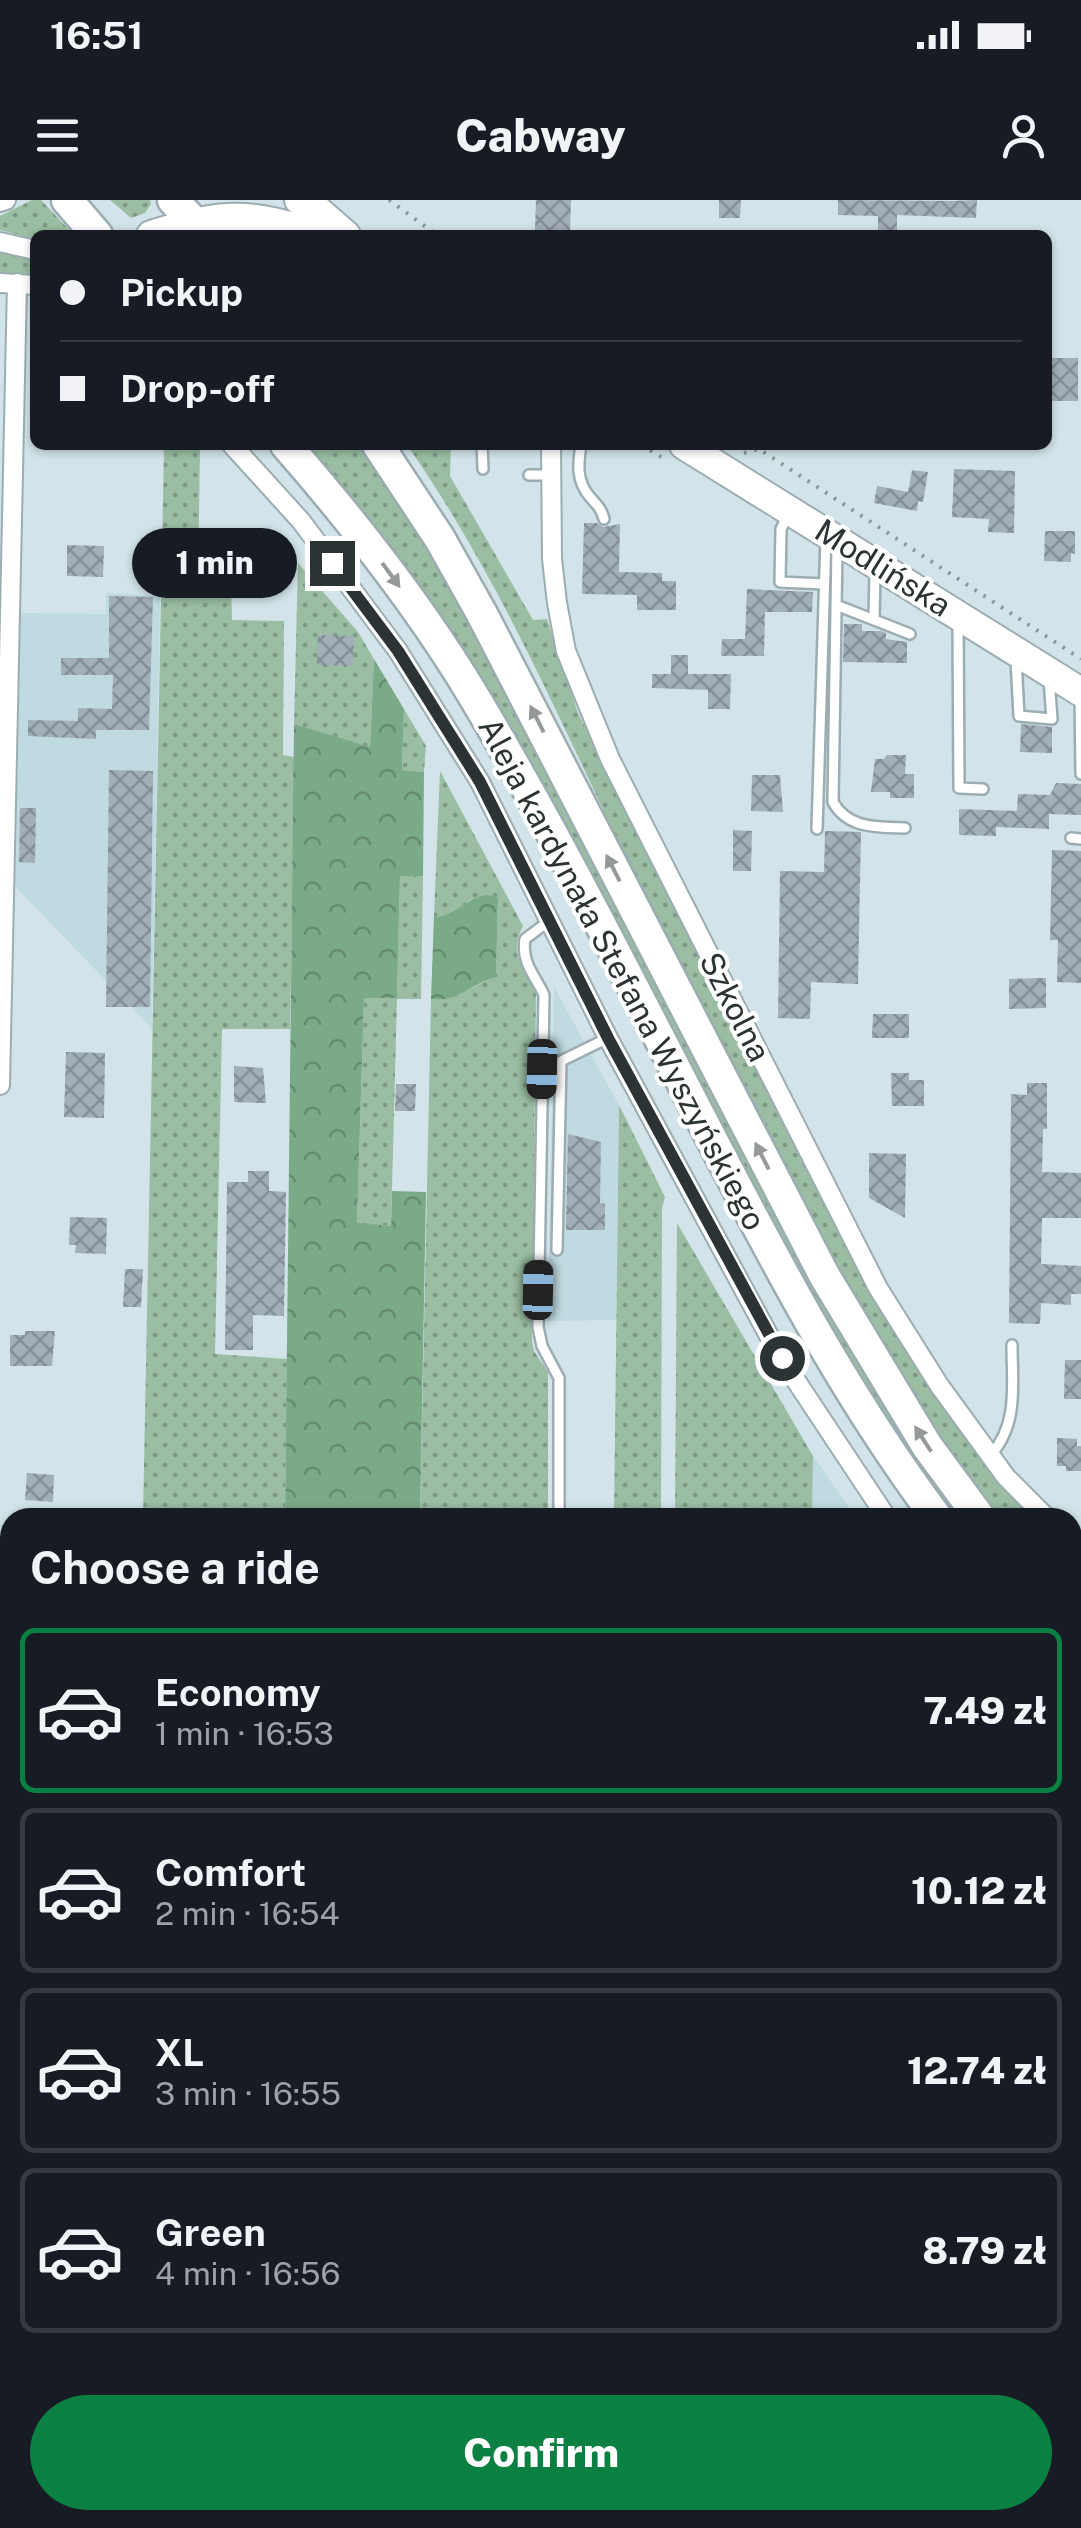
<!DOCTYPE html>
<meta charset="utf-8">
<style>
:root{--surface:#171b24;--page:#20242c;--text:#f1f3f6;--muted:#9ea1a6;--line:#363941;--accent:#0b8043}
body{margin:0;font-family:"Public Sans",sans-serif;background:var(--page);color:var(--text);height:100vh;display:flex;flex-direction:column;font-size:38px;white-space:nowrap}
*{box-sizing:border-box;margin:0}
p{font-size:32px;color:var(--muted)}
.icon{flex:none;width:55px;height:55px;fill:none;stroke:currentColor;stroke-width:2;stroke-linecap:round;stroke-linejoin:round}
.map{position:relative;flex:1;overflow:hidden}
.details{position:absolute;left:0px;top:1308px;width:1082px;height:1022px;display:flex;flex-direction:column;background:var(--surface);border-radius:30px 30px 0 0;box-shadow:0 2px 8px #0004}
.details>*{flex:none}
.top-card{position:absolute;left:30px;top:30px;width:1022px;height:220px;border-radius:15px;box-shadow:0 2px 8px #0004;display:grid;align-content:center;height:220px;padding:0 30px;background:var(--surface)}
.end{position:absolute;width:45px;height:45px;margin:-22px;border:12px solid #2c3334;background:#fff;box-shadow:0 0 0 5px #fff}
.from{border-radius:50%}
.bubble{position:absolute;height:70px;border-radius:35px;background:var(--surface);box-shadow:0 2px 8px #0004;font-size:32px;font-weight:800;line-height:70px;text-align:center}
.car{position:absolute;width:30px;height:60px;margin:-30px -15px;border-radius:12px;box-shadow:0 0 8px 2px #0007;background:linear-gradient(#222 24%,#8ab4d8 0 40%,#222 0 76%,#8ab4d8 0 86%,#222 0)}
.top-card b{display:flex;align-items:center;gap:35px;height:95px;font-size:38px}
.top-card b+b{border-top:2px solid var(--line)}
.top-card i{width:25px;height:25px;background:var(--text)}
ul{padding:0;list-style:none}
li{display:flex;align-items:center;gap:30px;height:165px;margin:0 20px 15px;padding:0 10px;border:5px solid var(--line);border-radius:15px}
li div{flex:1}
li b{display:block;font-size:38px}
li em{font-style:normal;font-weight:800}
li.selected{border-color:var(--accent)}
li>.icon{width:90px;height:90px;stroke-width:1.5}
h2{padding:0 30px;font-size:45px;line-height:120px}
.button{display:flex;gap:20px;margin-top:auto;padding:20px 30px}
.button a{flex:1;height:115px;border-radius:60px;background:var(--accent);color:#fff;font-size:40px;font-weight:800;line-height:115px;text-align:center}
.status{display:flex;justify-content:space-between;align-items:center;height:70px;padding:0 50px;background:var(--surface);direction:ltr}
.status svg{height:28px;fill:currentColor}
header{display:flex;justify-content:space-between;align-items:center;height:130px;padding:0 30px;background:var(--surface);font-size:45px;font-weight:800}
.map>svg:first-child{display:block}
.built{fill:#bfdae0}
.grass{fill:url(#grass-dots)}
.forest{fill:url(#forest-crowns)}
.building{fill:url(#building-cross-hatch)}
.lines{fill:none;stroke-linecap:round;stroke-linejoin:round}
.service-casing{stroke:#9cadb2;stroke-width:14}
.minor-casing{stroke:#9cadb2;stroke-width:22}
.secondary-casing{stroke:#9cadb2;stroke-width:32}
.primary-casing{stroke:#9cadb2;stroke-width:35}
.path{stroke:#889599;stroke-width:4;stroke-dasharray:2.5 8;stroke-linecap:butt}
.service{stroke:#fff;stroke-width:9}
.minor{stroke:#fff;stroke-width:18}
.secondary{stroke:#fff;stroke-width:28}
.primary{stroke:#fff;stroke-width:30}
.oneway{fill:#96999a}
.route{stroke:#2c3334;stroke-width:12}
.labels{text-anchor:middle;stroke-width:8;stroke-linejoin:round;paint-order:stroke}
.street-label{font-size:32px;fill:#2c3334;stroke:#fff}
</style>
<div class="status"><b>16:51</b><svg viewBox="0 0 49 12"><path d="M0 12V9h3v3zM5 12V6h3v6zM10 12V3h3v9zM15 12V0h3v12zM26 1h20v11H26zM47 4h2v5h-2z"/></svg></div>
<header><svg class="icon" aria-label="menu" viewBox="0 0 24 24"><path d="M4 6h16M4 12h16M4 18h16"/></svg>Cabway<svg class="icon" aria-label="person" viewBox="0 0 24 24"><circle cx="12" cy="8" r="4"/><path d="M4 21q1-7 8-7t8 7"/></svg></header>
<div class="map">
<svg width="1081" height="2328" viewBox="0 0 1081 2328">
<defs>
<pattern id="grass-dots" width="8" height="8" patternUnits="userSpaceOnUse" patternTransform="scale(2.5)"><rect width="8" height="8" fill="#9abda3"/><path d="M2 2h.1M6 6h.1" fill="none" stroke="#7e9a86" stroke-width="1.8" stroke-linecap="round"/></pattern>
<pattern id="forest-crowns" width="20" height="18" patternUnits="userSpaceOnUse" patternTransform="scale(2.5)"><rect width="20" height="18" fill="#7baa88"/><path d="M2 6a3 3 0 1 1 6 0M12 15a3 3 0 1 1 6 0" fill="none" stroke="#658b70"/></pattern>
<pattern id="building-cross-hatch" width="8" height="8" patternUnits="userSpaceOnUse" patternTransform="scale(2.5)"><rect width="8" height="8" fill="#a2aeb8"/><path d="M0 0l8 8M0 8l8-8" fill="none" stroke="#848e96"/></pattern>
</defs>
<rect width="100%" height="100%" fill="#d2e4e9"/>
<path class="built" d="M106,393L160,396L152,829L15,686L21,413L106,414Z
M554,787L619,905L616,1120L548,1121Z
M813,1256L856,1317H812Z
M1072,1587L1081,1595V1832L1072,1831Z"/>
<path class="grass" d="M32,0H41L74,35H35V39L0,30V16Z
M110,0H150L151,4L145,13L131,18Z
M0,49L35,58V74L0,73Z
M164,245H195L200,250L198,377H231L232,420L284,421L283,555L295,557L290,829H222L215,1154L287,1159L285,1317L143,1318Z
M304,245H363L421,334L486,447L792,1048L859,1161L966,1317H951L889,1229L781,1052L598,695Z
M407,245H451L450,276L533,420L547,419L578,513L759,875L872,1089L943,1206L1008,1293L1034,1317H996C945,1245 894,1173 850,1096C773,960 705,819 636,679C565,532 501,379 407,245Z
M298,363L358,432L374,459L370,548L294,524Z
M404,509L426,546L424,572L402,570Z
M440,571L523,726C508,755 523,765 536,789L532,1142L534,1151L548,1172V1317L420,1318L431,799C458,803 473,784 496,776L498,698L470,700L453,714L434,717Z
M400,676H423L421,799H397L391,1026L357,1024L364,798H397Z
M619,905L665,997L662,1008L661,1317H614Z
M677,1023L813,1256L812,1317H675Z
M1072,1353L1081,1361V1420L1073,1410Z
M0,1589H10V1773L0,1772Z
M260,2320H323L322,2328H259Z"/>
<path class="forest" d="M374,459L404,509L402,570L424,572L423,676H400L397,798H364L357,1023L391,1026L392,991L426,992L420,1317H285L294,524L370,547Z
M487,695L498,698L496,777C471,783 460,803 431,799L434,717C457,716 466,697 487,695Z
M3,1463H10V1589H0Z
M0,2085L10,2089V2320H113V2328H0Z
M405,2320H465V2328H405Z
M603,2320H666L665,2328H617Z"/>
<path class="building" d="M536,0H571L570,32L535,30Z
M719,0H741L740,18H719Z
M838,0L953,1L977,0L976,18L897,15V35H878V16L838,15Z
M1050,158H1078V201H1050Z
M954,269L1015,271L1014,333L988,332L989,319L952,317Z
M912,270L928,272L923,302L918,301L917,311L874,303L877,286L908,292Z
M584,323H597L603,327L620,324L619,372L662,373V381H676V410H637V395L582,394Z
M1045,331H1075V354L1071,353V362L1044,361Z
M240,336H276L285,348V375H240Z
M67,345L104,346L103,377L67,376Z
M747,389L813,392L812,412H765L764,456H721L722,439H745Z
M109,396L153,397L149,530H96V539L28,536V520L78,521V508L112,509L113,475H61V458H109Z
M844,424H862V431H881L886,433V439L907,442V463L843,462Z
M318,435L354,436L353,466L317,465Z
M671,455H688V474H731L730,509H708V490L652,488V474H671Z
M1021,524L1052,527V553L1020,552Z
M887,555H906L905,574H914V598H890V592H871L875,559H884Z
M109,570L153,571L150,807H106Z
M752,575H780L783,612L751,611Z
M1056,583L1081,584V615L1049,614V629L996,627V636L959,635V609L1017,611L1018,594L1050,595Z
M20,608H36L35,663L19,662Z
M733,630L752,631L751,671H733Z
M825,631L861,632L858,784L811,782L810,819L778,818L780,671L824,672Z
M1052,650L1081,651V783L1057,782L1058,740H1050Z
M1046,778V808L1009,809V779Z
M873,814H909V838H872Z
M66,852L105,853L104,918L64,917Z
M234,866L263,868L266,903L234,902Z
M891,873H909V880H924V906H892Z
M1027,883H1047V929H1043L1042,972L1081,973V1018H1042L1041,1064L1081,1066V1094H1071V1105L1041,1103L1040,1124L1009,1123L1011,894L1027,895Z
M396,884H416L415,911H395Z
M568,934L601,942L600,1003L605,1004V1030H566Z
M869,953L906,954L905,1018L869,998Z
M248,971H269V991L286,992L284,1116L253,1115V1150H225L227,982H248Z
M70,1017L107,1018L106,1054L75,1053L76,1045H69Z
M125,1069H143L141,1107H123Z
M25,1131H55L52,1166H10V1135H25Z
M1065,1160H1081V1199H1064Z
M1057,1238L1077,1239V1246H1081V1271H1066V1266H1057Z
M27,1273L54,1275L53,1302L25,1300Z"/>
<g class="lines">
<defs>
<path id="service" d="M482,245L483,269
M581,245C578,264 576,281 590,297C597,305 601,308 604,319
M529,275H550
M789,313L781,329L780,382L824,384
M837,346L833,602C848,629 877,627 905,628
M836,405L910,434
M874,419L875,372
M958,420L959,588L983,589
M1016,459L1019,516L1052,519L1049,479
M1080,494L1081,574
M817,629L826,337
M1071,638L1081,639
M549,721L525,739C521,763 535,775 544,795L538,1127L542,1146L559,1178V1318
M557,1050L561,861L608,838
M990,1256C1019,1224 1012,1185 1012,1145"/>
<path id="minor" d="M0,2L6,0
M0,42L35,50
M0,83L35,85
M232,245L301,321L398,451L480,582L608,838L781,1158L887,1318
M551,245L552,359L557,403L566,451L610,559L878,1088L939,1185L1006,1277L1047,1318
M0,885L17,83
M1072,1342L1081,1349
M1072,1554L1081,1563
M1072,2005L1081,2000
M0,2065L10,2069
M328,2328L329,2320
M1013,2328V2320"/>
<path id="secondary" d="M299,0L316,9L346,35
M151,35C228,11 247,13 323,35
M684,245L1081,492"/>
<path id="primary" d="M67,0L97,35
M173,0L206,35
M286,245C355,324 422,409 476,500C565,649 642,806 723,961C789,1087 851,1203 937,1318
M378,245L440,339L482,414L824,1075L927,1246L980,1318
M1072,1433L1081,1443
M1072,1488L1081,1497"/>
</defs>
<use href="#service" class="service-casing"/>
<use href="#minor" class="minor-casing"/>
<use href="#secondary" class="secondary-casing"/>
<use href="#primary" class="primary-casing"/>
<path class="path" d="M389,0L437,35
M641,245L663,258
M744,253L759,249L1081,459"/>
<use href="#service" class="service"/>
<use href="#minor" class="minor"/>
<use href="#secondary" class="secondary"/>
<use href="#primary" class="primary"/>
</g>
<defs><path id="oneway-solid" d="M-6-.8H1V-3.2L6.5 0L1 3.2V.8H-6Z" transform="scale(2.5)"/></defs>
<g class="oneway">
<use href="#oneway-solid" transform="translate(391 375) rotate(54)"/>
<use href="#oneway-solid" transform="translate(537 519) rotate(-117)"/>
<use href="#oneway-solid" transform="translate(613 668) rotate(-117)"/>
<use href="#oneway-solid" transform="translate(762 956) rotate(-117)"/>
<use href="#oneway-solid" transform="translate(923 1239) rotate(-123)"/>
</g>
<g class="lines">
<path class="route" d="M332,363L398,451L480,582L608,838L782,1158"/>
</g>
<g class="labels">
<g class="street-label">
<text transform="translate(883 368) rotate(32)" y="11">Modlińska</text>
<text transform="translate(622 774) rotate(62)" y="11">Aleja kardynała Stefana Wyszyńskiego</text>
<text transform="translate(735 807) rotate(63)" y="11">Szkolna</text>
</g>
</g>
</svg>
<i class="end from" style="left:782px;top:1158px"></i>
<i class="end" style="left:332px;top:363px"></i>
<div class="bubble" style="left:132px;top:328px;width:165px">1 min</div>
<i class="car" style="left:542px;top:869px;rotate:181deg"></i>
<i class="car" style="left:538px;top:1090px;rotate:1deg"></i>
<div class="top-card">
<b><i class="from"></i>Pickup</b>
<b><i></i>Drop-off</b>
</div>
<section class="details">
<h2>Choose a ride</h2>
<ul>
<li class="selected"><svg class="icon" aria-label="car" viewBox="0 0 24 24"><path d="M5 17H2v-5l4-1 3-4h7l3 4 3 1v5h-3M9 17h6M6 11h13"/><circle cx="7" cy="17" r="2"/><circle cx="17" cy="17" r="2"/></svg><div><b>Economy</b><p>1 min · 16:53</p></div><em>7.49 zł</em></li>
<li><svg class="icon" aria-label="car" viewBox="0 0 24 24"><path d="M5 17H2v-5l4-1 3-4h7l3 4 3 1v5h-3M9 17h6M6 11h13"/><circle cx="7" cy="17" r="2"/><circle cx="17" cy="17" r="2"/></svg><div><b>Comfort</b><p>2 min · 16:54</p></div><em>10.12 zł</em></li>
<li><svg class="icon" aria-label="car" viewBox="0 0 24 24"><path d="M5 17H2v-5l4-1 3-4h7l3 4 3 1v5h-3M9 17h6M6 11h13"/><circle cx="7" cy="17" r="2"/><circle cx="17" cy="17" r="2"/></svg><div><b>XL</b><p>3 min · 16:55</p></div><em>12.74 zł</em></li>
<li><svg class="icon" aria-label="car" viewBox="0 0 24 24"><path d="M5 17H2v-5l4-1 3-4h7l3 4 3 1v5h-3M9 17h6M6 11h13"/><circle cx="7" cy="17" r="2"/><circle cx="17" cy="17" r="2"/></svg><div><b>Green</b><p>4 min · 16:56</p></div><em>8.79 zł</em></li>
</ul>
<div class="button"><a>Confirm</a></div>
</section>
</div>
